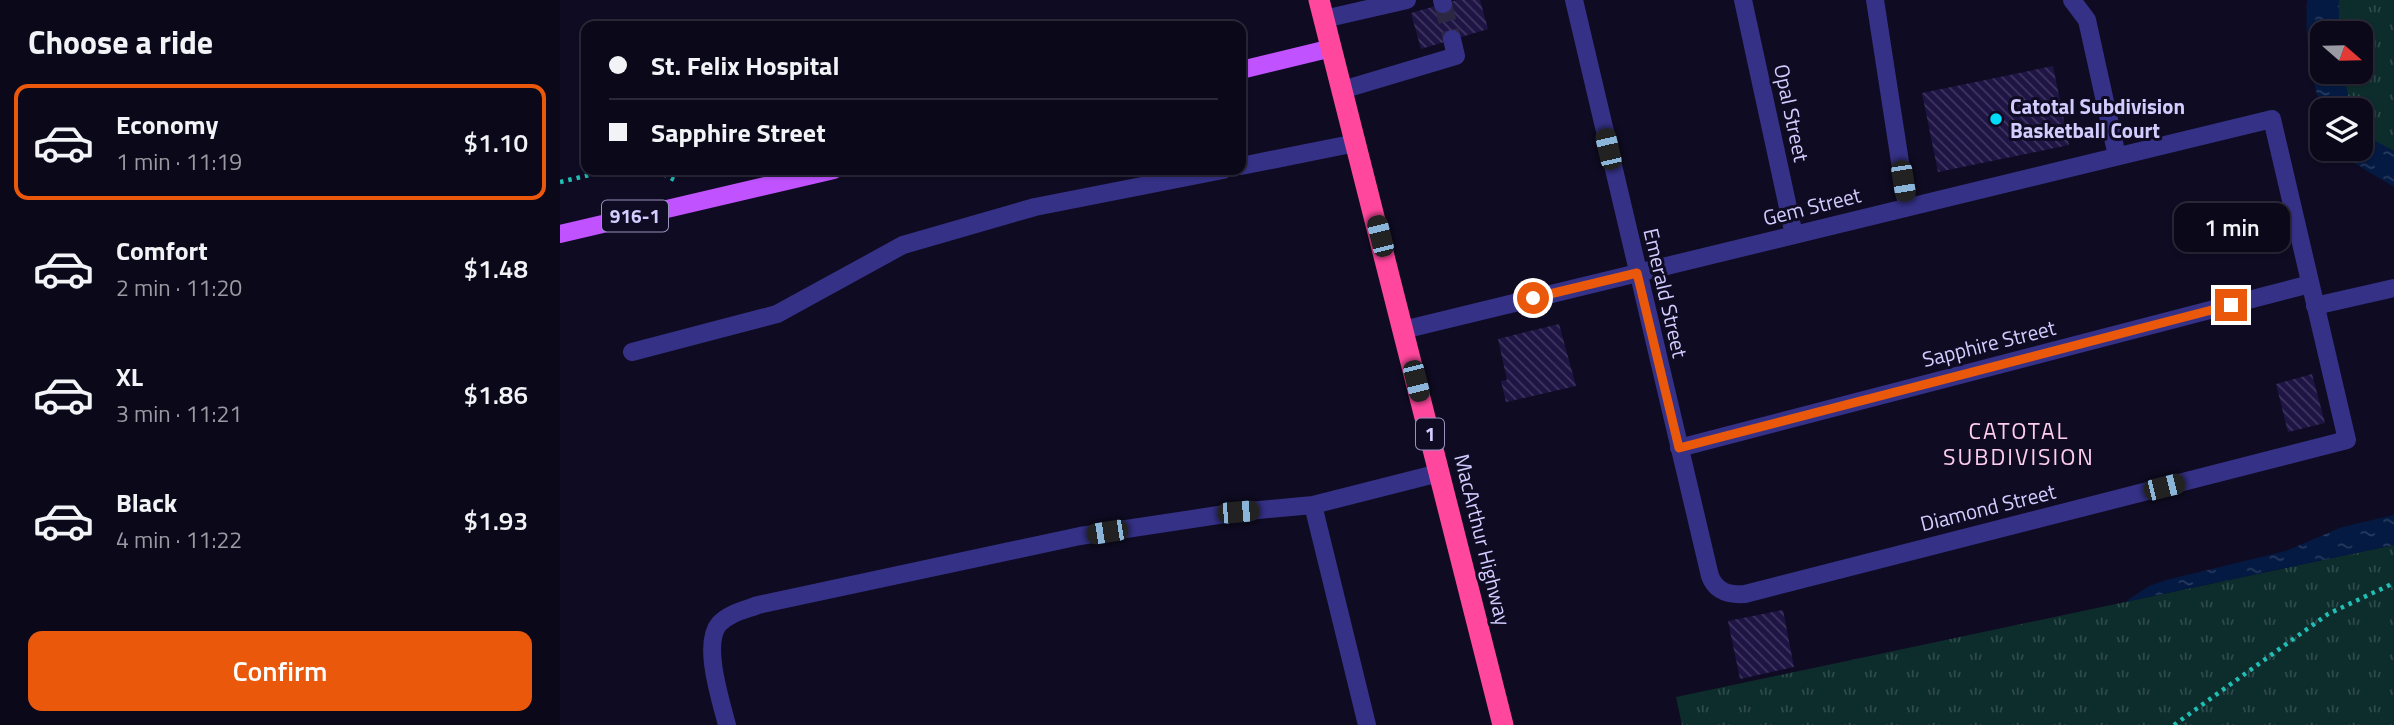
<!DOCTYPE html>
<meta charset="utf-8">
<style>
:root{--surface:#0b081a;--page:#191627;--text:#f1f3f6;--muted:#9a9aa2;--line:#2b2939;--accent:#ea580c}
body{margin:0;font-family:"Titillium Web",sans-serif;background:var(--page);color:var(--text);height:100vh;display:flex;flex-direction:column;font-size:26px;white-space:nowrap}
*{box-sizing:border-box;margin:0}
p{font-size:23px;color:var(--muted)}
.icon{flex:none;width:38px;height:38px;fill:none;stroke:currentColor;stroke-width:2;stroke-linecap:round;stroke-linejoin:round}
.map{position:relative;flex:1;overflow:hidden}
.sheet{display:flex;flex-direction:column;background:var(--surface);width:560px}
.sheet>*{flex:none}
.guide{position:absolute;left:21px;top:21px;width:665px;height:154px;border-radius:14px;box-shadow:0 2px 5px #0004,0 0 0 2px var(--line);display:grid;align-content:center;height:154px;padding:0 28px;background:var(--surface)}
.needle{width:46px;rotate:110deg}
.controls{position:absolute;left:1750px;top:21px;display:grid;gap:14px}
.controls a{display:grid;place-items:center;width:63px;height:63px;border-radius:14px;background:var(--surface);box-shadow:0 2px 5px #0004,0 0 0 2px var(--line);font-size:35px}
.end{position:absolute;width:32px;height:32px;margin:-16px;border:9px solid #ea580c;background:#fff;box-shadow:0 0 0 4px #fff}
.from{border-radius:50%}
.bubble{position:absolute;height:49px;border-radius:14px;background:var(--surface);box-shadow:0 2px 5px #0004,0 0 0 2px var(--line);font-size:23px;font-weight:600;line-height:49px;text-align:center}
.car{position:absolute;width:21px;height:42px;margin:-21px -10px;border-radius:9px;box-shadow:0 0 5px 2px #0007;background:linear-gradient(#222 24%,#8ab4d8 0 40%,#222 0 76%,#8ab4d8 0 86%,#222 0)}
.guide b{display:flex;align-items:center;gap:24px;height:66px;font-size:26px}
.guide b+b{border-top:2px solid var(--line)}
.guide i{width:18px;height:18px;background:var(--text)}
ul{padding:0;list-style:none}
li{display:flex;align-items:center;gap:21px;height:116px;margin:0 14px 10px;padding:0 14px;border:4px solid transparent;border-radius:14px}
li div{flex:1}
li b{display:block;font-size:26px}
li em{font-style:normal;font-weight:600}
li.active{border-color:var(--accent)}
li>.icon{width:63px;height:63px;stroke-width:1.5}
h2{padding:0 28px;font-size:32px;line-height:84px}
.action{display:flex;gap:14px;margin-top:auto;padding:14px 28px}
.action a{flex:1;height:80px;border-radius:14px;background:var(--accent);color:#fff;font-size:28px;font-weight:600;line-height:80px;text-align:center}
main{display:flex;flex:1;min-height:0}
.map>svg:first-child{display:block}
.grass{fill:url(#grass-tufts)}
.water{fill:url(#water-ripples)}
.building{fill:url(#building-back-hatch)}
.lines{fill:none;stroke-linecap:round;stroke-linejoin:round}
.minor-tunnel{stroke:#2c2843;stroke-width:18;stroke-dasharray:18 9;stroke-linecap:butt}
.path{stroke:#21beb6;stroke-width:4.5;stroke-dasharray:3.5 5;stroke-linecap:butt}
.minor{stroke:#353186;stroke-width:18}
.major{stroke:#c053ff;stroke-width:18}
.highway{stroke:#ff479e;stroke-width:21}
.route{stroke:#ea580c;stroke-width:9}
.poi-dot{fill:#00dcf7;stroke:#0f0b22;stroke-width:2.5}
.labels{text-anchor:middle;stroke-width:6;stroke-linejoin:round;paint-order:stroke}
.shield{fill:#0f0b22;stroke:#9892bd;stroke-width:2}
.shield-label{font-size:19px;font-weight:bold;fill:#d2ccff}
.poi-label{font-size:21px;font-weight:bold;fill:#d2ccff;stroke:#0f0b22;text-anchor:start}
.street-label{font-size:21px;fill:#d2ccff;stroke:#0f0b22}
.neighbourhood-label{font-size:23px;letter-spacing:2px;fill:#ffceed;stroke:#0f0b22}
</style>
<main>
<section class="sheet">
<h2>Choose a ride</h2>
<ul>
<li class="active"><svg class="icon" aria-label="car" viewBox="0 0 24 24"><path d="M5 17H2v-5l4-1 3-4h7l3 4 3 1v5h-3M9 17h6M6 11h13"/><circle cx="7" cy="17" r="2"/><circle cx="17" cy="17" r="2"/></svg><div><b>Economy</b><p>1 min · 11:19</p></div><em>$1.10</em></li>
<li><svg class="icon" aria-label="car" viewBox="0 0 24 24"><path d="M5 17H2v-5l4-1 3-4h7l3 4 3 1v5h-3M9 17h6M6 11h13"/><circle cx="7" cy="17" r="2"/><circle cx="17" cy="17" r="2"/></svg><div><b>Comfort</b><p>2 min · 11:20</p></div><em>$1.48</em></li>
<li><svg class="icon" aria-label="car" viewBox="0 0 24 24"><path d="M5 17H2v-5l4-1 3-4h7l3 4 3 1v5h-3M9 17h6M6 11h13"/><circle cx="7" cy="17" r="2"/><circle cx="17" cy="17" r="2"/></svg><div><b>XL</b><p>3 min · 11:21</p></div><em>$1.86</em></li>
<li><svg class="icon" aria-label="car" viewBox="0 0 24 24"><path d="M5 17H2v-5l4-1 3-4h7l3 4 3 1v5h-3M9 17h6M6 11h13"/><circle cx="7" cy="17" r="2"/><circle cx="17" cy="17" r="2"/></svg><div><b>Black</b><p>4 min · 11:22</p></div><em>$1.93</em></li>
</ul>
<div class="action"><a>Confirm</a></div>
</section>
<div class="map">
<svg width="1834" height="725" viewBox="0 0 1834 725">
<defs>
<pattern id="grass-tufts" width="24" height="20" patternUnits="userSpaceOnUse" patternTransform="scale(1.75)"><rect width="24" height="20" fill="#0d2d2c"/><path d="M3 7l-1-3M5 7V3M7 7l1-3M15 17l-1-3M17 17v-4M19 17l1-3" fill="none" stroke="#2f4a4c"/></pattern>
<pattern id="water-ripples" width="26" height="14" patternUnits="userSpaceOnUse" patternTransform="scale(1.75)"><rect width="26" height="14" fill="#041a42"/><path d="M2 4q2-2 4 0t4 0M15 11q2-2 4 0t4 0" fill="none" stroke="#283a5e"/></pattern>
<pattern id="building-back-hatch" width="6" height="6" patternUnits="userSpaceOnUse" patternTransform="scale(1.75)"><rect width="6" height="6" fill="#1f1545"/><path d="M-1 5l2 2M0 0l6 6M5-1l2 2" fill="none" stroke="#3f3661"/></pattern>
</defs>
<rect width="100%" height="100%" fill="#0f0b22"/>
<path class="grass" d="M1779,0H1834V151L1801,134V110H1791L1783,72H1801V33H1779Z
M1834,545V725H1122L1116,697Z"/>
<path class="water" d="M1747,0H1779V33H1762V72H1783L1791,110L1762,111L1761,107C1749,71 1745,38 1747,0Z
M1801,133L1834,151V187L1794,163L1782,149H1801Z
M1834,515V545L1565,602L1589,586L1606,580L1726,551L1782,527Z"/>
<path class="building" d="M897,0H920L928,29L861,49L851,13Z
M1493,66L1509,145L1378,172L1362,93Z
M999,324L1016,386L946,402L941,381L947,380L938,339Z
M1752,374L1765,423L1728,432L1716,384Z
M1223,610L1234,667L1180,679L1168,621Z"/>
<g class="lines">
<path class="minor-tunnel" d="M883,4L892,39"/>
<path class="path" d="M96,170L118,182
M0,182L51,170
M1614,725L1768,614L1834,583"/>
<path class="minor" d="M882,0L883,4
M1183,0L1234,235
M1315,0L1347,207
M1512,0L1527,20L1557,156
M764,19L847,0
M782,90L896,56L892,39
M681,166L796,143
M1755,306L1834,288
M843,330C1133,260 1422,189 1712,119L1787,440L1185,594C1169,595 1156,592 1150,576L1014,0
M72,352L217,314L343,245L475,207L663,170
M1119,448L1750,284
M753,505L807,725
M167,725C161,701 142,644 159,624C169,613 185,610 198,605L520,536L678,512L753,505L879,473"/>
<path class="major" d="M681,70L772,48
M0,234L274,170"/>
<path class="highway" d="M759,0L943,725"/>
</g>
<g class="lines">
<path class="route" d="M973,298L1077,273L1119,448L1671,305"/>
</g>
<circle class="poi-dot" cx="1436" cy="119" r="7"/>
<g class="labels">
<g class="shield">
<rect x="42" y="200.5" width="66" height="31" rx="5"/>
<rect x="856" y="418.5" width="28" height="31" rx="5"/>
</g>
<g class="shield-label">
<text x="75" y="223">916-1</text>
<text x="870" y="441">1</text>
</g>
<g class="poi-label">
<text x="1450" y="114">Catotal Subdivision<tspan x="1450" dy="24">Basketball Court</tspan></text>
</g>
<g class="street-label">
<text transform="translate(1231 113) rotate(78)" y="7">Opal Street</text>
<text transform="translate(1252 207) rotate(-14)" y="7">Gem Street</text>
<text transform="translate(1105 293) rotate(77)" y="7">Emerald Street</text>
<text transform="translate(1429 344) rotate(-14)" y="7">Sapphire Street</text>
<text transform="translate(1428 508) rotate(-14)" y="7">Diamond Street</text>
<text transform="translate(922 540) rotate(76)" y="7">MacArthur Highway</text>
</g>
<g class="neighbourhood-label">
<text x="1459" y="439">CATOTAL<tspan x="1459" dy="26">SUBDIVISION</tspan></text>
</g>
</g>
</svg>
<div class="controls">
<a><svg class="needle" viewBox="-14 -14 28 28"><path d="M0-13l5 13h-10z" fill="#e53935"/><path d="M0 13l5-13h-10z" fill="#9a9aa2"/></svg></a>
<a><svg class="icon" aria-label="layers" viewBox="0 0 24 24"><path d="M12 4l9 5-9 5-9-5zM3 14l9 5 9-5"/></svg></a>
</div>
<i class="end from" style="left:973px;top:298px"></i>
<i class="end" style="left:1671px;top:305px"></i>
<div class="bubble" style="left:1614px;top:203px;width:116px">1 min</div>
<i class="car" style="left:1048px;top:149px;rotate:347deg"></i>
<i class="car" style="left:1343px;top:181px;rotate:171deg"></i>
<i class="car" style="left:820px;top:236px;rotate:346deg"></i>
<i class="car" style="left:856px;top:381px;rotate:166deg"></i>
<i class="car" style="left:1604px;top:487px;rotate:76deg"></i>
<i class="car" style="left:678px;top:512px;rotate:85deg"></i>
<i class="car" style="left:547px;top:532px;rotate:261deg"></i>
<div class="guide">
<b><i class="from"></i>St. Felix Hospital</b>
<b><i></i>Sapphire Street</b>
</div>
</div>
</main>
